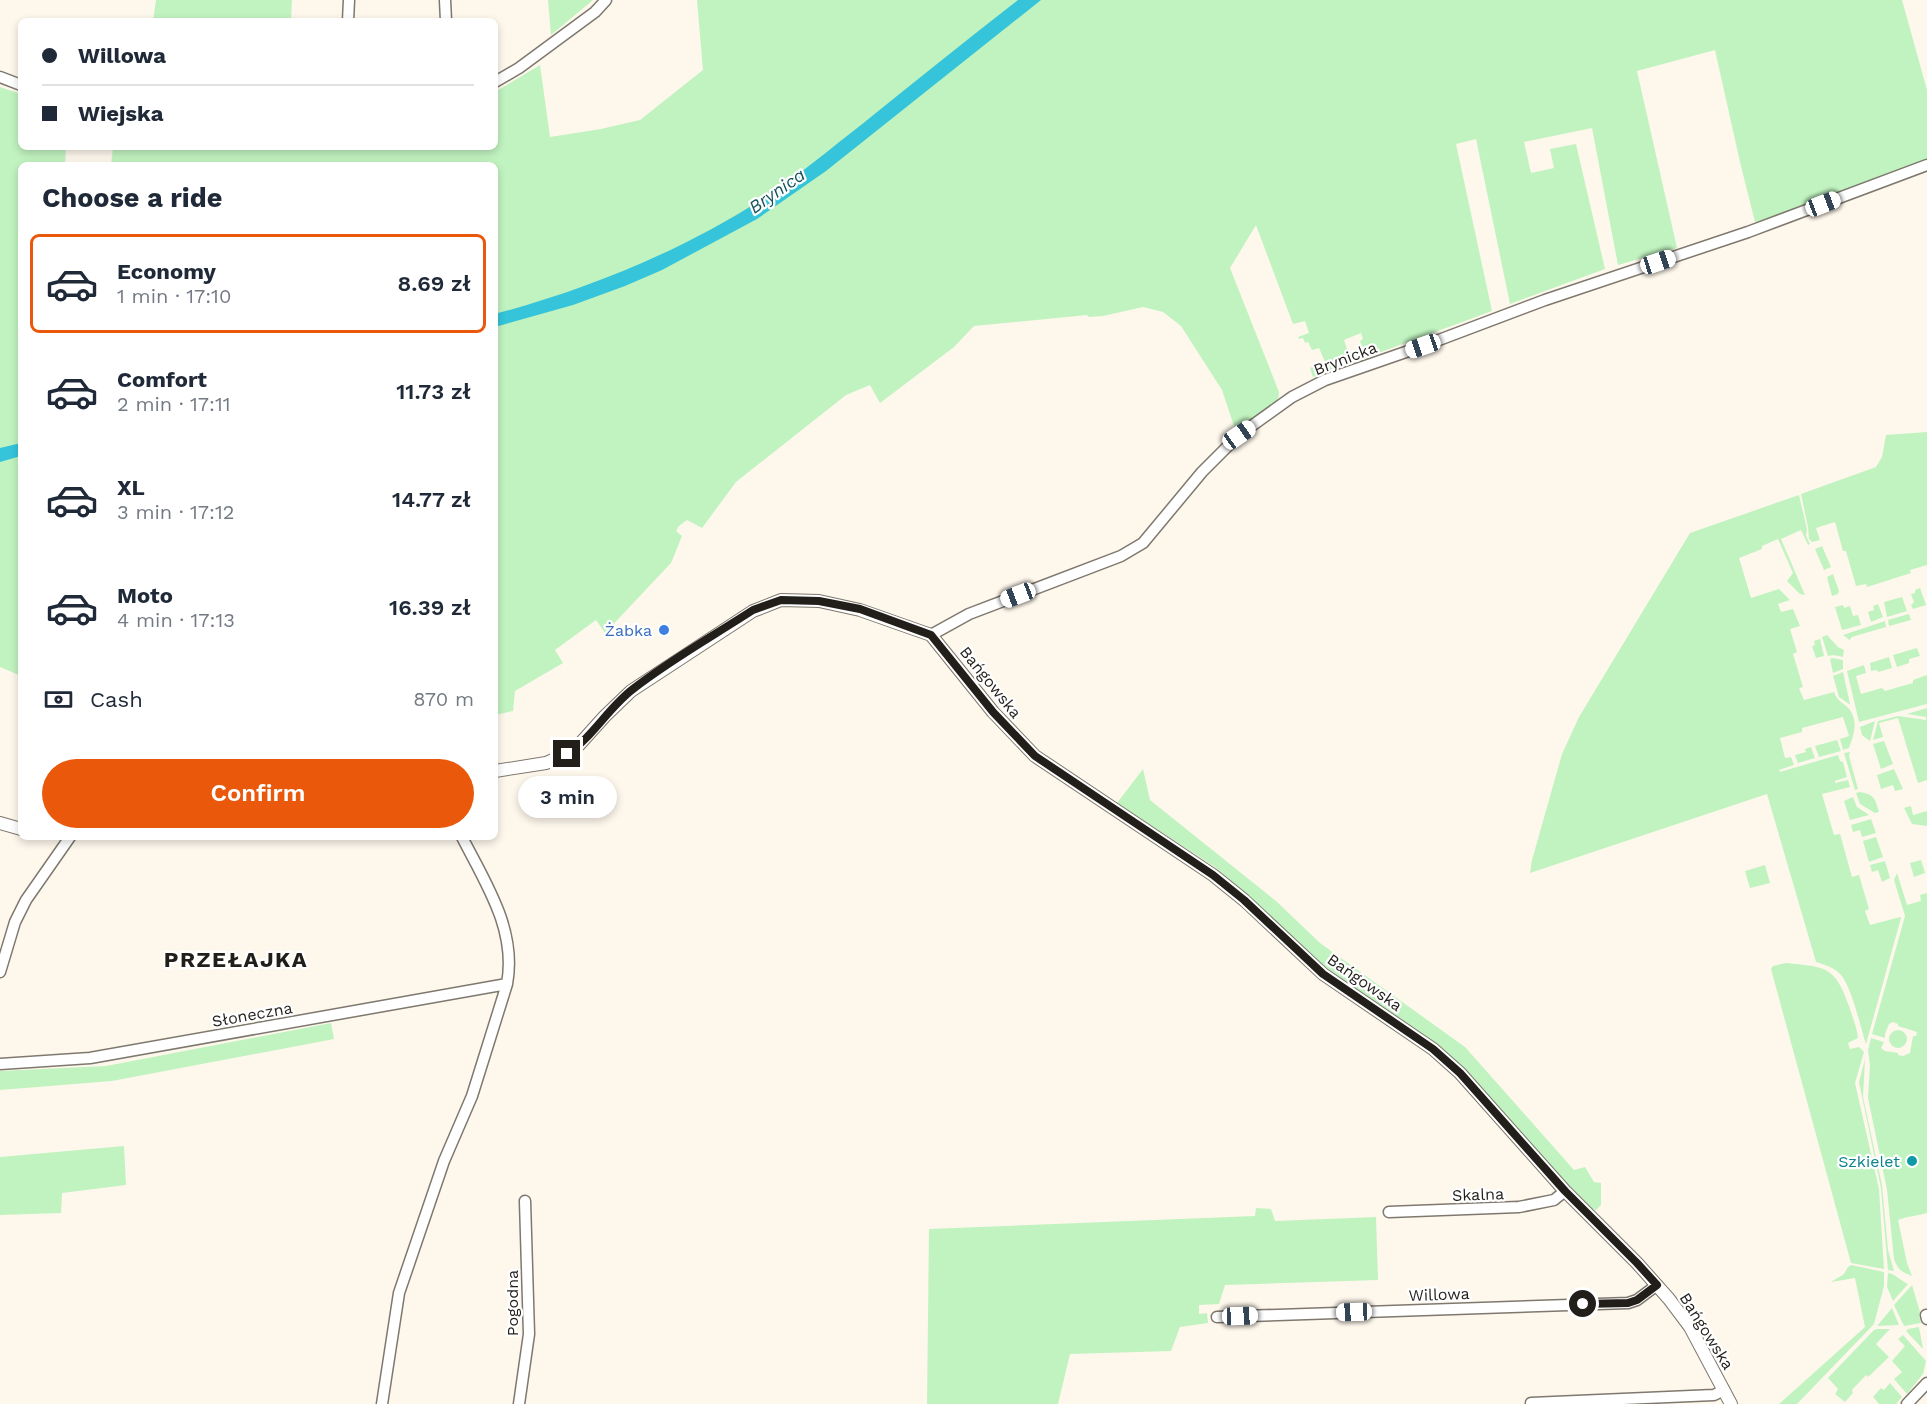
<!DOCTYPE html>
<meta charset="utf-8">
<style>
:root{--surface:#fff;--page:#f2f2f3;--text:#1f2937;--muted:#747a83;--line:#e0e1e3;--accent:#ea580c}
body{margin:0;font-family:"Work Sans",sans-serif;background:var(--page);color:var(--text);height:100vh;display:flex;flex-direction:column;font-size:22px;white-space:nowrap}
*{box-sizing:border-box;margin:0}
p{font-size:20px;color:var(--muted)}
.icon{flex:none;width:33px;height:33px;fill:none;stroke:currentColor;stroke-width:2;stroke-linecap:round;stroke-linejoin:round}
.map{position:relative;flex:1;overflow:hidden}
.panel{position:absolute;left:18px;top:162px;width:480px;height:678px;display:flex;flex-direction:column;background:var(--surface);border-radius:9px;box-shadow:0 3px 9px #0003}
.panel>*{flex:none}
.hud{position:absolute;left:18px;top:18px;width:480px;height:132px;border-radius:9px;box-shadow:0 3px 9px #0003;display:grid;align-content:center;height:132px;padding:0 24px;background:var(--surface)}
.end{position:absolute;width:27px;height:27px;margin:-14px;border:8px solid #221f1b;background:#fff;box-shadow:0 0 0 3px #fff}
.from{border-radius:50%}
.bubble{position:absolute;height:42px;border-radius:21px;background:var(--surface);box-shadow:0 3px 9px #0003;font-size:20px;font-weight:600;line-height:42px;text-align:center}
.car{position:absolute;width:18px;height:36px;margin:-18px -9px;border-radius:8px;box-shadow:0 0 4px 2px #0007;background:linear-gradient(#fff 24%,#345 0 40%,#fff 0 76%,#345 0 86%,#fff 0)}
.hud b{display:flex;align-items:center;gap:21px;height:57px;font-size:22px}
.hud b+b{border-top:2px solid var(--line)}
.hud i{width:15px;height:15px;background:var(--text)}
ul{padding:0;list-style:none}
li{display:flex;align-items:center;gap:18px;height:99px;margin:0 12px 9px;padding:0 12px;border:3px solid transparent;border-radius:9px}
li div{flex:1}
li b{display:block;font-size:22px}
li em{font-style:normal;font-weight:600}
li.current{border-color:var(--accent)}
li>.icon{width:54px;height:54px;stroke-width:1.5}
h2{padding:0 24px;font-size:27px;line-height:72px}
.pay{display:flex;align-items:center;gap:15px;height:66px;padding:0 24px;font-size:22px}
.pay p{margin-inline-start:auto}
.action{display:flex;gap:12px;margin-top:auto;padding:12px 24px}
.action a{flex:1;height:69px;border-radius:36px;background:var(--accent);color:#fff;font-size:24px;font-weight:600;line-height:69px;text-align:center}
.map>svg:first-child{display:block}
.green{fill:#c1f3c0;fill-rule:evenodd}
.water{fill:#35c4da}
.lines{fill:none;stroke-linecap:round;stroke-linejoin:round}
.minor-casing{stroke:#7e786e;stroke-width:13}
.tertiary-casing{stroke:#7e786e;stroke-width:14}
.minor{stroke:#fff;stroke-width:10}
.tertiary{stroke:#fff;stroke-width:12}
.route{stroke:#221f1b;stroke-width:8}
.shop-dot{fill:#3f7fe0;stroke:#fff;stroke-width:2}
.culture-dot{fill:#0f9aa8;stroke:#fff;stroke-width:2}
.labels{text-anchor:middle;stroke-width:4.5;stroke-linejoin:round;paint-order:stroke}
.street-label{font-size:16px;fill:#221f1b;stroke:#fff}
.shop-label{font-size:16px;fill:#366cbe;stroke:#fff;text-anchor:end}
.culture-label{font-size:16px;fill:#0d838f;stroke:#fff;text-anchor:end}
.water-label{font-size:18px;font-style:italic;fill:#18515b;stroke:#fff}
.district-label{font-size:22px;font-weight:bold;letter-spacing:1.5px;fill:#221f1b;stroke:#fff}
</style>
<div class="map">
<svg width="1927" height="1404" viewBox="0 0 1927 1404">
<rect width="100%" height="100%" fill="#fef7ec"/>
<path class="green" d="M156,0H292L291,21H153Z
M548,0H593L551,35Z
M697,0H1902L1927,90V164L1769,220L1755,222L1740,162L1715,50L1637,71L1677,248L1618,265L1592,128L1524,142L1531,173L1554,168L1550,149L1576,144L1605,269L1510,304L1476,139L1456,144L1492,311L1313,377L1310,368L1325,362L1319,348L1312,350L1308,342L1305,343L1303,338L1299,339L1298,337L1309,333L1305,321L1293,324L1256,225L1230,268L1279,392L1278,401L1236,432L1222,390L1181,326L1163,312L1143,307L1103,316L1089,317L1087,315L974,326L954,347L880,403L870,385L846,395L736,482L702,528L687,520L679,526L676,531L682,536L671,563L605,633L596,620L555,650L563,663L515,691L513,711L495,715V165H111L113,147H495V92L540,65L550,137L601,129L640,120L703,70ZM1361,333L1363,339L1360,341L1362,347L1348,353L1344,340Z
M0,87L21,94V147H66L65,165H21V676L0,667Z
M1927,432V565L1910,570L1911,573L1867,587L1866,584L1856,586L1846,551H1843L1835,522L1816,528L1820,540L1812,542L1809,539L1808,527L1801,494L1876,467L1882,457L1886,435Z
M1799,495L1807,529L1806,536L1810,544L1808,545L1801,530L1781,539L1805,595L1800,594L1787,581L1793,573L1778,539L1762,546V549L1739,558L1751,598L1779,589L1790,600L1778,604L1781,612L1793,609L1800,626L1790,629L1797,652L1793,654L1803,687L1799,688L1804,700L1834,692C1837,702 1845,703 1850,710C1859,723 1853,736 1849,748L1843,750L1840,739L1849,736L1843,717L1802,728V732L1780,738L1785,758L1791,757L1794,765L1779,770L1780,772L1838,755L1840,761L1843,762L1847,777L1835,781V783L1848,780L1850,787L1822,794L1834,835L1840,834L1852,877L1859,875L1869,909L1865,911L1870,925L1900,917L1901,918L1866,1044C1860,1026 1851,982 1838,972C1832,967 1823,964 1816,962L1767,794L1530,873L1532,860L1562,754L1579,717L1690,533Z
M1822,546L1831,567L1824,570L1815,549Z
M1833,574L1839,591L1838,594L1832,596L1827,577Z
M1920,588L1926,605L1913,609L1911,605L1914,602L1911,594L1915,593V590Z
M1902,597L1907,611L1887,617L1884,602Z
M1878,604L1883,617L1871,622L1868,612L1874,610L1873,606Z
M1843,605L1844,608L1850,606L1853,616L1858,615L1861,625L1842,630L1835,607Z
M1909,614L1911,620L1889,626L1888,620Z
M1885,621L1886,627L1852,637L1850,639L1851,641L1843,635Z
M1827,635L1838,647L1844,650L1843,657L1834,655L1828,656L1822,637Z
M1820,639L1824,656L1816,658L1812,646L1815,645L1814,641Z
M1917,648L1920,656L1909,659V663L1897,667L1893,655Z
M1889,657L1892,668L1878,672L1877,670L1871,671L1870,663Z
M1832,658L1843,660V669L1833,673L1830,659Z
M1864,665L1866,673L1856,676L1861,694L1882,688L1885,691L1913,683V680L1927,675V704L1859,722L1847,671Z
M1843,672L1850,704H1849L1839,697L1833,676Z
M1927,708V780L1918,783L1898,718L1879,723L1883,737L1873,740L1878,721L1898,716L1926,720V717L1907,714Z
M1875,721L1870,741L1862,735L1860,727Z
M1837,740L1841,751L1819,757L1815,746Z
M1884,741L1893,764L1881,769L1873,744Z
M1811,747L1815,758L1798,763L1795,755L1806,752L1805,749Z
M1850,752L1849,756L1858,789L1855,790L1844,753Z
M1143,769L1150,800L1276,901L1320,943L1465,1047L1574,1170L1585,1167L1594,1182L1601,1183V1205L1596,1210L1592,1209L1547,1163L1470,1075L1442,1048L1366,998L1330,971L1302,948L1260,906L1215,867L1117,803Z
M1894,769L1903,789L1895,791L1893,785L1881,789L1877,775Z
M1859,792C1874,794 1875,798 1879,812L1875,813L1860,804L1856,793Z
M1853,797L1857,807L1869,815L1850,820L1844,801Z
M1911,806L1913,815L1927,811V826L1912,824L1904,808Z
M1871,819L1876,833L1862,837L1860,830L1853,832L1851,825Z
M1876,837L1883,857L1869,862L1863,841Z
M1921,860L1925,873L1914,877L1910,863Z
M1885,861L1890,878L1882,882L1878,870L1872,872L1870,865Z
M1765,865L1770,883L1750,888L1745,871Z
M1897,873L1907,905L1921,901L1920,895L1927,893V1213C1917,1216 1908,1216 1898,1220L1907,1263L1912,1276C1902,1272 1898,1270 1894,1259L1887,1190L1868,1098L1870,1065L1868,1050L1871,1038L1884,1042L1881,1048L1885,1051L1898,1053V1055L1903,1056L1910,1053L1913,1036H1916L1917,1032L1898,1026V1024L1893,1022L1889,1024L1885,1034V1038L1872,1034L1905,916L1894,880Z
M1786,963C1826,967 1835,966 1849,1006C1852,1016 1857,1027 1858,1038L1848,1043L1850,1049L1859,1047L1864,1052L1855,1083L1879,1189L1884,1269L1851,1263L1771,969L1773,966Z
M331,1023L334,1039L112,1081L0,1090V1071L106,1066Z
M1889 1039a9 9 0 1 1 18 0a9 9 0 1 1-18 0Z
M1865,1059L1863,1097L1882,1185L1888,1250L1894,1271L1888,1270L1881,1188L1859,1082Z
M124,1146L126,1185L62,1193L61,1213L0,1215V1157Z
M1256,1208L1271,1209L1275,1221L1376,1217L1378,1280L1225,1285L1219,1304L1199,1305V1314L1207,1313L1208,1323L1180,1327L1171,1351L1070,1354L1058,1404H927L929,1229L1255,1216Z
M1851,1265L1884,1272V1286L1874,1324L1797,1404H1779L1865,1327L1855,1278L1831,1282L1844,1274L1848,1267Z
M1888,1273C1895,1274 1900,1280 1908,1284L1893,1301L1887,1287Z
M1912,1285L1920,1312L1919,1315L1921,1323L1904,1326L1894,1305Z
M1892,1308L1899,1325L1877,1326Z
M1919,1327L1923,1349L1906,1331L1908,1329Z
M1877,1329H1890L1876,1344L1889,1357L1868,1377L1866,1375L1852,1390L1853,1393L1845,1402L1835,1394L1838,1389L1828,1378L1874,1330Z
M1903,1335L1926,1361L1923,1374L1907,1394L1894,1379L1902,1372L1892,1361L1905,1346L1898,1339Z
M1890,1383L1902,1397L1896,1404H1879L1873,1397L1881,1388L1884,1390Z"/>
<path class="water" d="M1018,0H1041L826,171L757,219L662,270L625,286L573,305L495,327V314C592,288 686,249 770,194C802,173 831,148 861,125C913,83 965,41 1018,0Z
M21,443V456L0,462V448Z"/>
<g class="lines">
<defs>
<path id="minor" d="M445,0L446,21
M348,21L349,0
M0,77L21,85
M495,82L519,68L595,12L606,0
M931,635L969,614L1121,556L1143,543L1202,472L1239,435L1292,397L1325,380L1423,346L1545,300L1748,232L1927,165
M0,972L15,922L26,900L70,837
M0,1064L90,1058L507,984C517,930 486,884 462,837
M1389,1212L1519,1207L1554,1200L1565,1191
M1926,1315L1927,1319
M1217,1317L1628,1303L1637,1300L1657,1285
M1531,1403L1714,1395L1724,1390
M382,1404L399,1293L444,1161L472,1096L507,984
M519,1404L529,1334L525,1201
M1907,1404L1927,1383"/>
<path id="tertiary" d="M495,771L546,763L567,754L577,747L605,716L631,691L753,611L781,600L819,601L860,610L931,635L993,712L1035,756L1213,875L1244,900L1323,974L1433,1049L1460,1073L1565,1191L1637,1263L1669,1299L1690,1327L1731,1404
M0,823L21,829"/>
</defs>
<use href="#minor" class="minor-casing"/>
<use href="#tertiary" class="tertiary-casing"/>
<use href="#minor" class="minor"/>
<use href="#tertiary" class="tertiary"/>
</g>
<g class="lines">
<path class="route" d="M567,754C593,737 608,708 633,689C670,660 713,636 753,610L781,600L819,601L860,609L931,635L993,712L1035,756L1213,875L1244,900L1323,974L1433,1049L1460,1073L1565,1191L1637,1263L1657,1285L1637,1300L1628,1303L1583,1304"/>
</g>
<circle class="shop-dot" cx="664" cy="630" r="6"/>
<circle class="culture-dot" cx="1912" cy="1161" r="6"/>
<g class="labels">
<g class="street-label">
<text transform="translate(1345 358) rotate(-21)" y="6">Brynicka</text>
<text transform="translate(991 682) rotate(51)" y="6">Bańgowska</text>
<text transform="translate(1365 982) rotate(35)" y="6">Bańgowska</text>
<text transform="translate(252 1014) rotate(-10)" y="6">Słoneczna</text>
<text transform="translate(1478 1194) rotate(-2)" y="6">Skalna</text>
<text transform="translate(1439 1294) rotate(-2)" y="6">Willowa</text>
<text transform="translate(512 1303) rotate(-90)" y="6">Pogodna</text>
<text transform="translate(1707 1331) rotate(58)" y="6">Bańgowska</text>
</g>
<g class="shop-label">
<text x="652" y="636">Żabka</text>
</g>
<g class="culture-label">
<text x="1900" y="1167">Szkielet</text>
</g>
<g class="water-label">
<text transform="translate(777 191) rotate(-35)" y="6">Brynica</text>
</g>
<g class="district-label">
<text x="236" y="967">PRZEŁAJKA</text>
</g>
</g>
</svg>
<i class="end from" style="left:1583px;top:1304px"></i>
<i class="end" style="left:567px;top:754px"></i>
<div class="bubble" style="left:518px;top:776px;width:99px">3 min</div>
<i class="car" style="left:1823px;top:204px;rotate:69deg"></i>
<i class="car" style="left:1658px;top:262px;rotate:72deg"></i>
<i class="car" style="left:1423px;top:346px;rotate:251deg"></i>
<i class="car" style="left:1239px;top:435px;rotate:55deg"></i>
<i class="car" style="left:1018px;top:595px;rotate:249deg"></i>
<i class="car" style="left:1354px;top:1312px;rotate:268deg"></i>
<i class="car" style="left:1240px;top:1316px;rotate:88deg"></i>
<div class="hud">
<b><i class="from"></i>Willowa</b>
<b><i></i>Wiejska</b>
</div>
<section class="panel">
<h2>Choose a ride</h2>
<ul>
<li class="current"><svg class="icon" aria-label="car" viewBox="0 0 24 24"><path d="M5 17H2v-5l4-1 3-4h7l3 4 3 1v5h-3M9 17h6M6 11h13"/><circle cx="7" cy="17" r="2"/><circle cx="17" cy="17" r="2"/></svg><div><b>Economy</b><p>1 min · 17:10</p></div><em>8.69 zł</em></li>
<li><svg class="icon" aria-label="car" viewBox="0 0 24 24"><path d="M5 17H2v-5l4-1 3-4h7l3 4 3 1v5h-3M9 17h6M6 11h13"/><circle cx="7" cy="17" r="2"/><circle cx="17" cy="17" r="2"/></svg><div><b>Comfort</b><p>2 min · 17:11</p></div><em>11.73 zł</em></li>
<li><svg class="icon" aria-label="car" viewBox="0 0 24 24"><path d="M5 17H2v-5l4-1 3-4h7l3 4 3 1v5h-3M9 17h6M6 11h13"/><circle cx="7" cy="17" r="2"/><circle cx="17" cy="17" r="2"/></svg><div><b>XL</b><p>3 min · 17:12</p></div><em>14.77 zł</em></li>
<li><svg class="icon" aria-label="car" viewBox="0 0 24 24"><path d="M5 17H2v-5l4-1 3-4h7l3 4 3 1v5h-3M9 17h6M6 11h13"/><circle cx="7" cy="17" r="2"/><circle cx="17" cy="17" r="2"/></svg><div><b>Moto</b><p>4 min · 17:13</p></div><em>16.39 zł</em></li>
</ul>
<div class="pay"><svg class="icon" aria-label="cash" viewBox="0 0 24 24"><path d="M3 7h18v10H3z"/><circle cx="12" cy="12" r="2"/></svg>Cash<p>870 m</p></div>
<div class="action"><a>Confirm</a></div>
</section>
</div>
